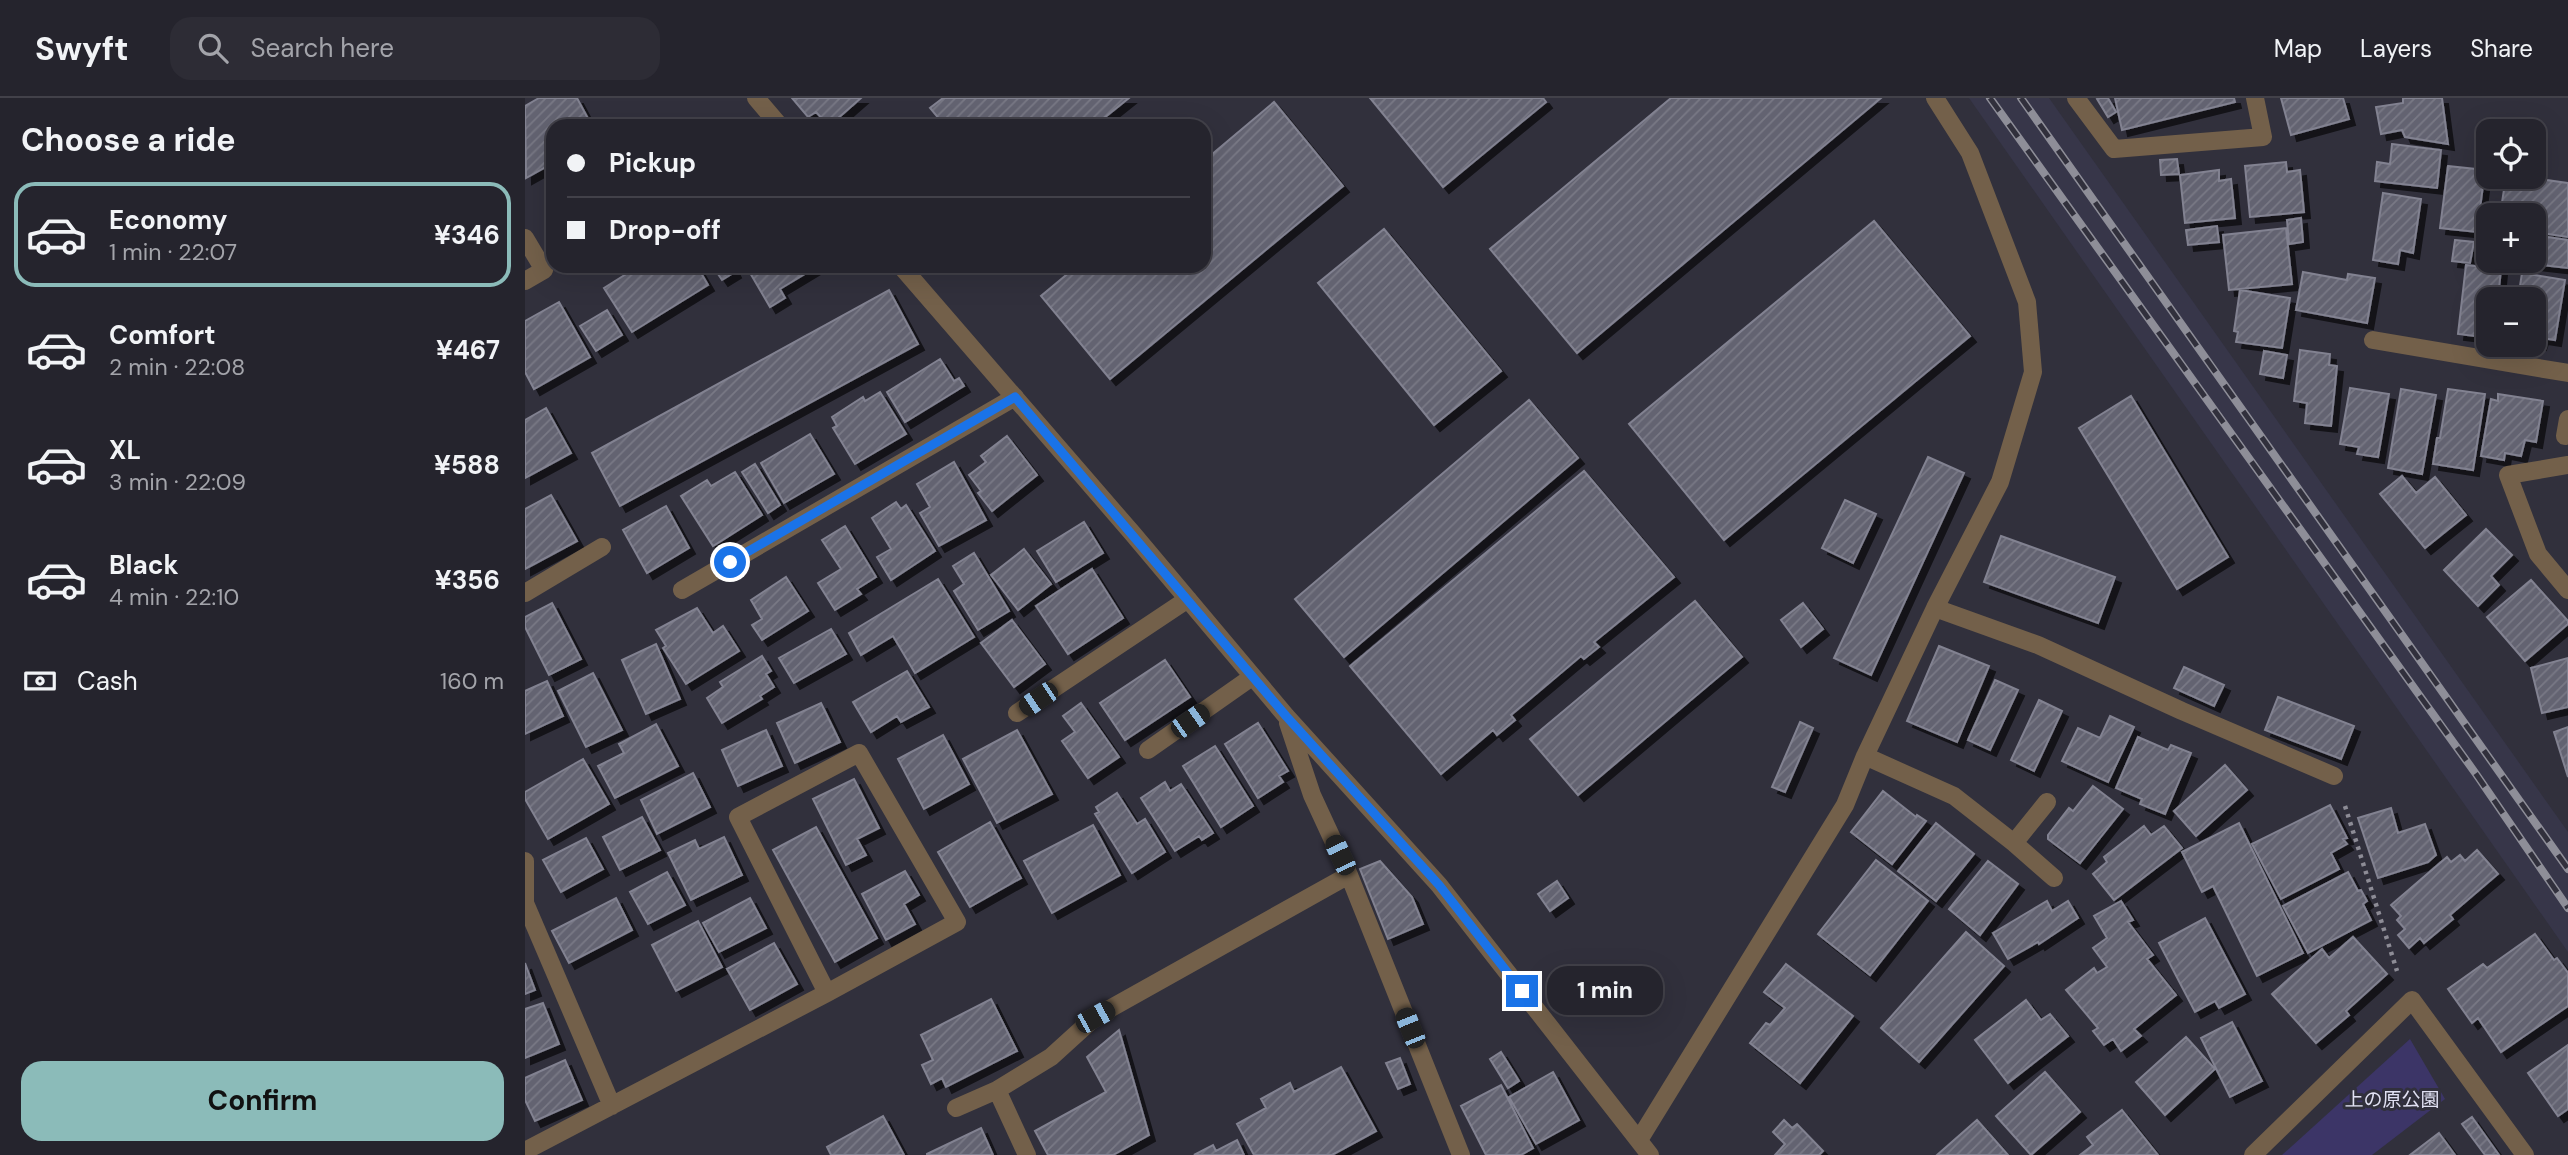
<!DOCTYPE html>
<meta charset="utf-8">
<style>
:root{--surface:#25242d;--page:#2d2c35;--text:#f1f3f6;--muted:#a3a4aa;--line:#424149;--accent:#8bbbb9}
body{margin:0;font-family:"DM Sans","Noto Sans JP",sans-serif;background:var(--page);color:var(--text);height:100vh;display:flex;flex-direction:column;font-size:26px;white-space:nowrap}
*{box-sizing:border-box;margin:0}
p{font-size:23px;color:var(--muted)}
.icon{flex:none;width:38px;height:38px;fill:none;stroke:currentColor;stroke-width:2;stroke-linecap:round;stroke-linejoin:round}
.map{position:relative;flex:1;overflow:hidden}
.side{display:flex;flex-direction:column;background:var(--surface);width:525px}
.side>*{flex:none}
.hud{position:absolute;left:21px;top:21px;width:665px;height:154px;border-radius:21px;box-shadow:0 7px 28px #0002,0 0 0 2px var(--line);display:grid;align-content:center;height:154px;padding:0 21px;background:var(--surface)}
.fabs{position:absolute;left:1951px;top:21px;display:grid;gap:14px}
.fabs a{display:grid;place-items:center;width:70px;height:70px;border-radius:14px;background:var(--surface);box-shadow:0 7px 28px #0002,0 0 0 2px var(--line);font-size:35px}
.end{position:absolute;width:32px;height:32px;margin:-16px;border:9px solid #1a73e8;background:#fff;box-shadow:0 0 0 4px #fff}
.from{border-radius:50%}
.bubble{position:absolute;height:49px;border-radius:21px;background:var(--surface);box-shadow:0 7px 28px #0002,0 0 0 2px var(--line);font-size:23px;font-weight:700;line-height:49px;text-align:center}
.car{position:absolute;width:21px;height:42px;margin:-21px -10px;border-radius:9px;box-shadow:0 0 5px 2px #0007;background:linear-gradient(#222 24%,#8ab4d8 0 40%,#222 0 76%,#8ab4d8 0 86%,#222 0)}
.hud b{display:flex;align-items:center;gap:24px;height:66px;font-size:26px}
.hud b+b{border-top:2px solid var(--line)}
.hud i{width:18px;height:18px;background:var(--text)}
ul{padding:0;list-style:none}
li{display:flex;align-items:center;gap:21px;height:105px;margin:0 14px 10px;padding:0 7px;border:4px solid transparent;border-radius:21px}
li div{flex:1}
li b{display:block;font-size:26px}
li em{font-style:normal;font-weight:700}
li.selected{border-color:var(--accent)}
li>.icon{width:63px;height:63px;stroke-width:1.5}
h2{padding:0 21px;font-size:32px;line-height:84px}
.pay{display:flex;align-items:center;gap:18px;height:77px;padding:0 21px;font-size:26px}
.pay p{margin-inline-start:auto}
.button{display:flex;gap:14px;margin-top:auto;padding:14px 21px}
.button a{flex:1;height:80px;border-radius:21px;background:var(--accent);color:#111;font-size:28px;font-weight:700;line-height:80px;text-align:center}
header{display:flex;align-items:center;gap:42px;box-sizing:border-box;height:98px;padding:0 35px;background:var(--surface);border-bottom:2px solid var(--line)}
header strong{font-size:33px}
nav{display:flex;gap:38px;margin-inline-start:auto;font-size:24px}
.search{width:490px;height:63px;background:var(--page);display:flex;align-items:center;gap:18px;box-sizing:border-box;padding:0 24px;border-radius:21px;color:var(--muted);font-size:26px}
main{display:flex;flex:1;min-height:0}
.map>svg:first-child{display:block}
.built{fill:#373649}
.green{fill:#3c3567}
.building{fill:url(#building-hatch);stroke:#828291;stroke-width:2;filter:url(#shadow)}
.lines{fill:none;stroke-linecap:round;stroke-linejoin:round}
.path{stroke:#8d8c96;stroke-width:4.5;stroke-dasharray:3.5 5;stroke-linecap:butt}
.minor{stroke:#73604a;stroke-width:18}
.rail-casing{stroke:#8e8e98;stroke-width:8}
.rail{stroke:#31303c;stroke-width:5;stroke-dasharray:16;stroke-linecap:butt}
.route{stroke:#1a73e8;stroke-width:9}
.labels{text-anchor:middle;stroke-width:6;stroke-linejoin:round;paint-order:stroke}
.park-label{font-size:19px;fill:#e1e1f3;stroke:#31303c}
</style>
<header>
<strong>Swyft</strong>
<div class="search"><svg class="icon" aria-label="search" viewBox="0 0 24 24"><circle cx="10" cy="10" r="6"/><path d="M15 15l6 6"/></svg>Search here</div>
<nav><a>Map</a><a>Layers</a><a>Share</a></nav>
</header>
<main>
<section class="side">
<h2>Choose a ride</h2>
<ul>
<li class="selected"><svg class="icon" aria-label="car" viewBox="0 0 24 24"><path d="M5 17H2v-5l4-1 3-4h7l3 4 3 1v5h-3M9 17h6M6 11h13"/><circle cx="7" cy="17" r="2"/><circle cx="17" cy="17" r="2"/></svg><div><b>Economy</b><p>1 min · 22:07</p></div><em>¥346</em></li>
<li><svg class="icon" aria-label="car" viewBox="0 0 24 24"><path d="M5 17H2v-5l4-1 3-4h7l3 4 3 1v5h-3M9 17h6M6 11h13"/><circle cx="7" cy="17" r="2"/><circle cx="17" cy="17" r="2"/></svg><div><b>Comfort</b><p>2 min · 22:08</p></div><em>¥467</em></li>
<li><svg class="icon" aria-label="car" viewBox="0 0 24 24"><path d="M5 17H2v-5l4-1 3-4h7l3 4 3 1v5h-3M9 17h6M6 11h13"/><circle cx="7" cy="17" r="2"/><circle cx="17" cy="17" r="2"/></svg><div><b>XL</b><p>3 min · 22:09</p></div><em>¥588</em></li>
<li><svg class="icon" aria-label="car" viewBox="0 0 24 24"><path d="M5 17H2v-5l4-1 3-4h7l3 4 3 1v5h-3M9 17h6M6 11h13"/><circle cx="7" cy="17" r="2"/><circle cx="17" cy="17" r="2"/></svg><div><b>Black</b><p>4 min · 22:10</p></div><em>¥356</em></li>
</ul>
<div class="pay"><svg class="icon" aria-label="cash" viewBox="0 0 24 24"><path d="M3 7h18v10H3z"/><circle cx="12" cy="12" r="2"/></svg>Cash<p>160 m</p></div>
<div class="button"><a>Confirm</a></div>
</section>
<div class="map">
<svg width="2043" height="1057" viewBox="0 0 2043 1057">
<defs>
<pattern id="building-hatch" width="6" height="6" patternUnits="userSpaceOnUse" patternTransform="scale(1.75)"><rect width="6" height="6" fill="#636371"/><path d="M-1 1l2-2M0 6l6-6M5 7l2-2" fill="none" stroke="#797985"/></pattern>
<filter id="shadow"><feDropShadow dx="6" dy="6" stdDeviation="0" flood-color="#0009"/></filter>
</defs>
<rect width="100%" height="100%" fill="#31303c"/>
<path class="built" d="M1444,0H1524L2043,734V854Z"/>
<path class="green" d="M1885,941L1920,1001L1847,1057H1757Z"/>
<path class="building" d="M14,0H52L67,28H28V65L1,80L0,8Z
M267,0H336L304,28L291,14L283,19Z
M418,0H604L569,28H420L405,10Z
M845,0H1018L1021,4L918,89Z
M1146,0H1356L1052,255L965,151Z
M1574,0H1583L1591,14L1583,19L1572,1Z
M1590,0H1709L1710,4L1597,32Z
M1756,0H1818L1824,21L1766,37Z
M1878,0H1917L1923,46L1880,39L1877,32L1856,36L1851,9L1878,5Z
M749,4L818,88L585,281L516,198L552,168H679V63Z
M1867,46L1916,52L1912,90L1850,83L1852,64L1865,66Z
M1652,61L1654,76L1636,77L1635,62Z
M1761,64L1762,74L1775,72L1779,114L1725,119L1720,68Z
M1923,68L1960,72L1952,134L1915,130Z
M1694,72V83L1706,81L1710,120L1660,125L1655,77Z
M1981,79H2000L2043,85V139L2009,134V117H1975Z
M1858,95L1896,101L1888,155L1875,152L1873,166L1848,162Z
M1776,120L1778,144L1764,146L1762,122Z
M1349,123L1445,238L1199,442L1104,326Z
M1692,128L1694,144L1663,147L1661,132Z
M1761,130L1767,186L1704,192L1698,137Z
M859,131L976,273L909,327L793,185Z
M2009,137L2043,142V170L1983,163H2009Z
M1930,142L1949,144L1945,165L1927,163Z
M1941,167L1976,171L1973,201H1964V229H1958L1957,239L1933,236Z
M114,168H172L183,187L107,234L79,190Z
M198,168H207L210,174L197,182L191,173Z
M221,168H293L255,191L260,200L245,209Z
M1778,174L1822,182L1823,176L1850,180L1842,225L1771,212Z
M1997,175L2040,182L2030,242L2017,240L2015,246L2009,245V201H1993Z
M364,192L393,246L95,408L67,355Z
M1715,192L1765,200L1757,250L1711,244L1713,234L1709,233Z
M34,204L65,259L9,291L0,274V223Z
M82,212L97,237L71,253L55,228Z
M1775,252L1805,256L1804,267L1812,268L1806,328L1780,325L1782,305L1769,303Z
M1739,253L1762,257L1758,280L1735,276Z
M415,261L429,283L434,280L439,288L380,324L362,294Z
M1825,290L1864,296L1853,359L1832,356L1834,349L1815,346Z
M1876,291L1911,297L1897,376L1863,370Z
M1923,291L1960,296L1948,372L1908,366L1912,340H1915Z
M355,294L381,336L330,366L308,330L312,328L307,319L338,299L340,303Z
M1973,296L2018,303L2011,344L2000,342L1996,358L1980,355L1979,362L1956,358L1966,301L1973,303Z
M1606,298L1703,459L1652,491L1554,330Z
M1004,302L1053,360L819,559L770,501Z
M21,310L46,355L0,380V322Z
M285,336L309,376L259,405L236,365Z
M482,338L512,377L467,413L453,395L456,393L444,377L461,364L456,358Z
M1403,359L1439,375L1346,577L1309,560Z
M429,364L461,422L414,448L395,415L405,409L392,386Z
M230,366L255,407L243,415L217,374Z
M1059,373L1149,479L1069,544L1074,549L1059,561L1056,558L986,617L990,622L972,637L968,632L916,676L825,568Z
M210,374L237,417L188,448L156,398L182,382L186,388Z
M1877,378L1891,395L1910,379L1941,417L1900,450L1855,396Z
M26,397L52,443L0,471V411Z
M1320,402L1351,416L1328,465L1297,450Z
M371,404L376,411L381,407L410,453L366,482L352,459L366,451L347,420Z
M141,408L164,450L122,475L98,432Z
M559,424L578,455L531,484L512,453Z
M320,428L351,479L332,491L336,496L310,512L293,485L316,471L297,442Z
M1961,431L1987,457L1966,478L1974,487L1953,508L1919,472Z
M1476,438L1590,479L1573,525L1459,484Z
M499,451L526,486L493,512L466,477Z
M449,455L484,513L453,532L429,493L439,486L428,468Z
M567,471L598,520L543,556L511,508Z
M261,479L283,513L237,542L227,527L237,521L226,502Z
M413,481L449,539L390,575L368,538L336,557L324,535Z
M2006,482L2043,523V526L2000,563L1962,519Z
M1170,503L1217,559L1053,697L1005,641Z
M27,505L56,561L24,577L0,529V519Z
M1278,505L1298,531L1276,549L1256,522Z
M172,510L188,535L198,528L214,553L161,586L138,550L141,548L131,532Z
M487,522L520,566L489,589L456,545Z
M306,531L321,556L269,585L254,560Z
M131,546L155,601L121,616L97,562Z
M1414,548L1464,568L1432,644L1382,623Z
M237,558L246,573L241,576L249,589L235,598L237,601L197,625L182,600L198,589L195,584Z
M2043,560V609L2017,615L2006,570Z
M640,562L665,599L600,642L575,605Z
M1659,569L1699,587L1689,608L1649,590Z
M382,573L404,609L376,624L372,618L346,634L328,604Z
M68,575L97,632L61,649L33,593Z
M1470,582L1493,592L1465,652L1443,642Z
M22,583L38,618L0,636V593Z
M1753,599L1829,628L1816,661L1740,632Z
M1514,602L1537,613L1509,673L1486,662Z
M296,605L315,644L270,665L252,625Z
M556,605L594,659L563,680L537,643L550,634L538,618Z
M1585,618L1609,629L1583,684L1537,663L1553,630L1575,640Z
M1275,624L1288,630L1260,694L1247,689Z
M733,625L763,673L754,678L758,684L733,700L700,646Z
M131,626L153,668L90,700L73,668L99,655L94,646Z
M2043,629V679L2029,634Z
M241,632L257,668L213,688L197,652Z
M492,632L527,696L472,725L438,661Z
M418,637L444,686L399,711L373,661Z
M1613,639L1643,652L1646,647L1666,655L1640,716L1615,706L1617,701L1591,690Z
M690,648L728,708L696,729L658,668Z
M58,661L84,706L23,741L0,701V694Z
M1700,667L1722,692L1671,738L1649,713Z
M168,675L185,709L132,736L116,702Z
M329,681L354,730L332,741L341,757L321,767L288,701Z
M640,684L645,693L656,686L688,735L677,742L674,738L650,753L616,700Z
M1568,688L1598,711L1555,765L1523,741V737L1544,710L1548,713Z
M1358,693L1391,719L1392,717L1401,723L1367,766L1326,734Z
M592,695L612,726L620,721L640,754L607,775L570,716L574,714L571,709Z
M1805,707L1822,740L1818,741L1822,746L1806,755L1814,771L1756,801L1727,746Z
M1866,710L1873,735L1900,726L1911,757L1903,764L1853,780L1833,720Z
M117,719L135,752L95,772L78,739Z
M465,724L496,780L445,809L413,754Z
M1411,725L1449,756L1411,803L1373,773Z
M1714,725L1778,855L1732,878L1688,788L1677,794L1657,754Z
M568,727L595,777L527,815L499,763Z
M1619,728L1626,737L1639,728L1657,750L1589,802L1568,776L1582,764L1579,759Z
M291,729L352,840L310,864L248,752Z
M199,739L217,777L166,802L143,755L170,742L174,751Z
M61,740L78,771L36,794L18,762Z
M1952,752L1973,776L1925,817L1928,821L1899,845L1895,840L1884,850L1873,837L1880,831L1872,822L1876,818L1866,807L1922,759L1926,764L1935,757L1940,763Z
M1351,762L1403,803L1345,877L1293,836Z
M855,763L887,799L898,826L863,841L835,771Z
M1463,763L1493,786L1455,837L1424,811Z
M380,773L394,797L379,806L390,826L361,842L337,796Z
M142,774L160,807L123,826L105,794Z
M1823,774L1833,793L1836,792L1842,803L1838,806L1846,822L1783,855L1758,808Z
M1032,783L1043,800L1025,813L1013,796Z
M91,800L107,832L44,865L27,833Z
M225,800L241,830L194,854L178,825Z
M1522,803L1527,813L1543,803L1553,820L1514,846L1513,844L1483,861L1468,835Z
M1596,803L1608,822L1603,824L1628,857L1622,861L1651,897L1609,931L1616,938L1596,953L1588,941L1579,947L1568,933L1573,930L1541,892L1569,870L1572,875L1582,869L1568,850L1582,840L1569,818Z
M1680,820L1720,896L1694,910L1690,903L1670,914L1634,845Z
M173,823L197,869L151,893L127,847Z
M1441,834L1479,868L1394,964L1356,930Z
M2010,836L2029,862L2032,860L2043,875V908L1976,954L1953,920L1947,925L1923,891L1958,866L1962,870Z
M1828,839L1862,876L1821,913L1824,917L1791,945L1747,896L1797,851L1804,860Z
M249,845L272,886L225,912L202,871Z
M0,865L10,892L0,896Z
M1261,866L1328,918L1275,985L1225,945L1241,925L1245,927L1260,910L1239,894Z
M466,901L492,953L421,989L417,980L406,986L397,967L408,962L396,937Z
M1501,902L1516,922L1525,916L1543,938L1483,985L1450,942Z
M18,905L34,946L0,960V911Z
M1707,924L1737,983L1705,999L1676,940Z
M594,932L624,1037L588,1057H523L510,1033L581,994L562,959Z
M1661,939L1690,971L1640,1017L1611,984Z
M2043,947V1011L2033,1018L2003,975Z
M976,954L994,983L983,990L965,961Z
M875,960L885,986L873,991L861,965Z
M40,962L57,1002L10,1023L0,1002V980Z
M816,969L851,1033L807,1057H729L712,1026L741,1010L736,1001L765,985L769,994Z
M1028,974L1054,1022L1011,1046L984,999Z
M1520,974L1555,1014L1506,1057L1471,1018Z
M976,987L1008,1050L996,1057H961L936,1008Z
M1597,1012L1633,1057H1555L1568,1047L1562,1039Z
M358,1018L379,1057H306L302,1049Z
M1947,1019L1974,1057H1960L1937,1026Z
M1259,1022L1267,1030L1272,1026L1298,1053L1294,1057H1250L1260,1046L1248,1034Z
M1452,1022L1483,1057H1412Z
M456,1030L468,1057H402V1056Z
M1914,1035L1930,1057H1885Z
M712,1042L719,1057H669L688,1047L691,1053Z"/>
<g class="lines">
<path class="path" d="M1820,708L1872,873"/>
<path class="minor" d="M231,0L255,28
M1551,0L1589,51L1738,39L1730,0
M0,140L19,172L0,183
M376,168L608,436L761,618L914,787L1125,1057
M1848,242L2043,275
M2040,338L2043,321
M2043,367L1983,377L2013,456L2043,492
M157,492L490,299
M0,495L77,449
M1410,510L1513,547L1657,613L1809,678
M492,615L663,501
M763,625L787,697L824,777L936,1057
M623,652L727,579
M1340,658L1429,698L1489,745L1529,780
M1489,745L1522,704
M0,763V805L87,1008
M472,992L502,1057
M431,1010L472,992L526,959L570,919L824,777
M1114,1042L1320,707L1340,658L1410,510L1475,384L1508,274L1502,204L1445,55L1410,0
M0,1053L302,895L432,824L334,655L213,719L302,895
M1728,1057L1887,902L2000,1057"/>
<defs>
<path id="rail" d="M1465,0L1951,676L2043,810
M1496,0L2043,771"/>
</defs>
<use href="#rail" class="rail-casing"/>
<use href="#rail" class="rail"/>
</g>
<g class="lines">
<path class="route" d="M205,464L490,299L761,618L914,787L997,893"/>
</g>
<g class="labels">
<g class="park-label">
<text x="1867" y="1008">上の原公園</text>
</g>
</g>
</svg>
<div class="fabs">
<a><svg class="icon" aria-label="locate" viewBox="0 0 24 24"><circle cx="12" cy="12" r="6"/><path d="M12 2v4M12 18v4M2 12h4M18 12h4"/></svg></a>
<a>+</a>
<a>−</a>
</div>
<i class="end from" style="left:205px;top:464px"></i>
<i class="end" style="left:997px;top:893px"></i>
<div class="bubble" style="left:1022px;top:868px;width:116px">1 min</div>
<i class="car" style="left:513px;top:601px;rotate:236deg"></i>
<i class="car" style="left:665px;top:623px;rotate:55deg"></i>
<i class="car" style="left:815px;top:757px;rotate:335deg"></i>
<i class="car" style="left:570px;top:919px;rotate:61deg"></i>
<i class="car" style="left:885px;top:930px;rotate:338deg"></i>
<div class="hud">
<b><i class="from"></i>Pickup</b>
<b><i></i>Drop-off</b>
</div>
</div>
</main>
